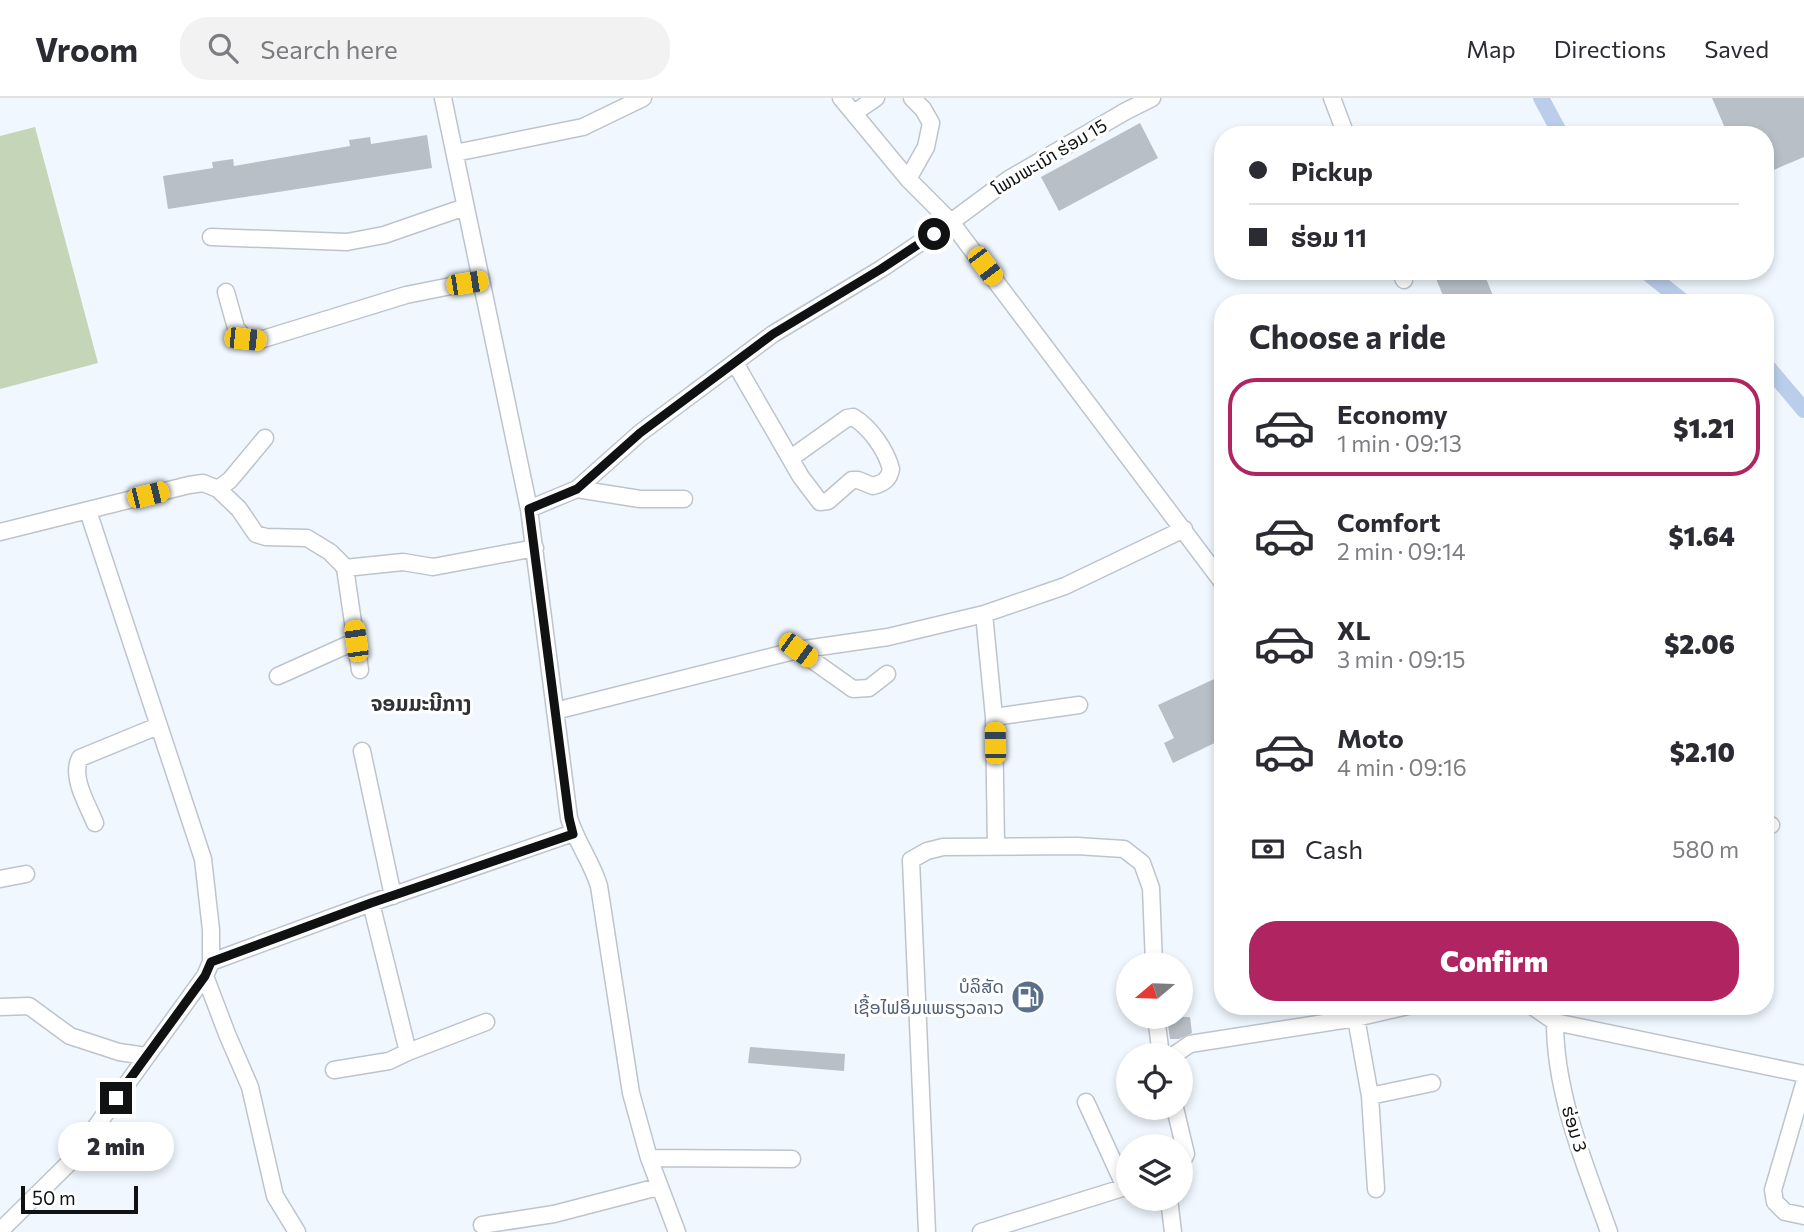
<!DOCTYPE html>
<meta charset="utf-8">
<style>
:root{--surface:#fff;--page:#f2f2f3;--text:#2b2b33;--muted:#7c7c81;--line:#e1e1e2;--accent:#b02462}
body{margin:0;font-family:Commissioner,"Noto Sans Lao",sans-serif;background:var(--page);color:var(--text);height:100vh;display:flex;flex-direction:column;font-size:26px;white-space:nowrap}
*{box-sizing:border-box;margin:0}
p{font-size:23px;color:var(--muted)}
.icon{flex:none;width:38px;height:38px;fill:none;stroke:currentColor;stroke-width:2;stroke-linecap:round;stroke-linejoin:round}
.map{position:relative;flex:1;overflow:hidden}
.details{position:absolute;left:1214px;top:196px;width:560px;height:721px;display:flex;flex-direction:column;background:var(--surface);border-radius:28px;box-shadow:0 4px 10px #0003}
.details>*{flex:none}
.top-card{position:absolute;left:1214px;top:28px;width:560px;height:154px;border-radius:28px;box-shadow:0 4px 10px #0003;display:grid;align-content:center;height:154px;padding:0 35px;background:var(--surface)}
.needle{width:46px;rotate:251deg}
.controls{position:absolute;left:1116px;top:854px;display:grid;gap:14px}
.controls a{display:grid;place-items:center;width:77px;height:77px;border-radius:50%;background:var(--surface);box-shadow:0 4px 10px #0003;font-size:35px}
.scale{position:absolute;left:21px;bottom:18px;width:117px;box-sizing:border-box;padding-left:7px;border:4px solid #0f1113;border-top:0;font-size:19px;line-height:24px;white-space:nowrap;color:#0f1113;-webkit-text-stroke:5px #fff;paint-order:stroke}
.end{position:absolute;width:32px;height:32px;margin:-16px;border:9px solid #0f1113;background:#fff;box-shadow:0 0 0 4px #fff}
.from{border-radius:50%}
.bubble{position:absolute;height:49px;border-radius:24px;background:var(--surface);box-shadow:0 4px 10px #0003;font-size:23px;font-weight:800;line-height:49px;text-align:center}
.car{position:absolute;width:21px;height:42px;margin:-21px -10px;border-radius:9px;box-shadow:0 0 5px 2px #0007;background:linear-gradient(#f5c518 24%,#345 0 40%,#f5c518 0 76%,#345 0 86%,#f5c518 0)}
.top-card b{display:flex;align-items:center;gap:24px;height:66px;font-size:26px}
.top-card b+b{border-top:2px solid var(--line)}
.top-card i{width:18px;height:18px;background:var(--text)}
ul{padding:0;list-style:none}
li{display:flex;align-items:center;gap:21px;height:98px;margin:0 14px 10px;padding:0 21px;border:4px solid transparent;border-radius:28px}
li div{flex:1}
li b{display:block;font-size:26px}
li em{font-style:normal;font-weight:800}
li.current{border-color:var(--accent)}
li>.icon{width:63px;height:63px;stroke-width:1.5}
h2{padding:0 35px;font-size:32px;line-height:84px}
.pay{display:flex;align-items:center;gap:18px;height:77px;padding:0 35px;font-size:26px}
.pay p{margin-inline-start:auto}
.primary-button{display:flex;gap:14px;margin-top:auto;padding:14px 35px}
.primary-button a{flex:1;height:80px;border-radius:28px;background:var(--accent);color:#fff;font-size:28px;font-weight:800;line-height:80px;text-align:center}
header{display:flex;align-items:center;gap:42px;box-sizing:border-box;height:98px;padding:0 35px;background:var(--surface);border-bottom:2px solid var(--line)}
header strong{font-size:33px}
nav{display:flex;gap:38px;margin-inline-start:auto;font-size:24px}
.search{width:490px;height:63px;background:var(--page);display:flex;align-items:center;gap:18px;box-sizing:border-box;padding:0 24px;border-radius:28px;color:var(--muted);font-size:26px}
.map>svg:first-child{display:block}
.green{fill:#c5d5b8}
.lines{fill:none;stroke-linecap:round;stroke-linejoin:round}
.canal{stroke:#baceeb;stroke-width:16}
.building{fill:#b8bfc6}
.minor-casing{stroke:#bec4cc;stroke-width:19}
.minor{stroke:#fff;stroke-width:16}
.route{stroke:#0f1113;stroke-width:9}
.labels{text-anchor:middle;stroke-width:6;stroke-linejoin:round;paint-order:stroke}
.street-label{font-size:18px;fill:#0f1113;stroke:#fff}
.service-label{font-size:18px;fill:#4e5e75;stroke:#fff;text-anchor:end}
.quarter-label{font-size:21px;font-weight:bold;fill:#2d3237;stroke:#fff}
</style>
<header>
<strong>Vroom</strong>
<div class="search"><svg class="icon" aria-label="search" viewBox="0 0 24 24"><circle cx="10" cy="10" r="6"/><path d="M15 15l6 6"/></svg>Search here</div>
<nav><a>Map</a><a>Directions</a><a>Saved</a></nav>
</header>
<div class="map">
<svg width="1804" height="1134" viewBox="0 0 1804 1134">
<rect width="100%" height="100%" fill="#f0f7fe"/>
<path class="green" d="M35,29L98,265L0,291V38Z"/>
<g class="lines">
<path class="canal" d="M1541,0L1561,37
M1645,173L1685,205
M1766,267L1804,312"/>
</g>
<path class="building" d="M1712,0H1804V59L1771,73L1766,61V37H1728Z
M1140,25L1158,60L1059,113L1041,79Z
M427,37L432,70L168,111L163,78L213,70L212,64L233,61L234,68L350,48L349,42L370,39L371,46Z
M1447,173H1483L1496,205H1446L1435,178Z
M1223,577V641L1173,665L1164,645L1174,640L1158,607Z
M1167,919H1190L1192,935L1179,941H1170Z
M750,949L845,956L844,973L748,965Z"/>
<g class="lines">
<defs>
<path id="minor" d="M443,0L529,411L569,720C576,744 592,764 599,788L631,995L649,1060L677,1134
M841,0L908,81L951,124L1223,485
M1332,0L1346,37
M854,15L876,0
M455,55L583,29L643,0
M908,81L926,49L931,25L923,11L912,0
M211,139L347,144L384,137L465,109
M1400,173L1404,182
M226,194L236,230L245,241L260,242L406,197L481,182
M735,265L801,379L820,404L828,403L852,382H858L873,388C883,385 889,382 891,371C886,352 870,329 853,319L847,320L791,360
M218,391L230,382L265,340
M577,391L640,401H684
M529,411L577,391L640,335L773,236L881,171L951,124L1009,81L1126,13L1152,0
M0,434L189,387L203,385L218,391L239,411L256,436L266,439L307,440L330,454L341,465L345,470L360,572
M345,470L403,464L433,469L535,450
M984,516L994,619L996,748
M798,552L853,591L869,590L887,576
M278,578L356,543
M555,613L798,552L888,539L984,516L1065,488L1184,431
M994,619L1079,607
M362,653L393,798
M95,725C88,707 70,679 80,660L158,628
M1766,729L1771,727
M0,781L26,776
M211,864L371,805L573,735
M205,878L227,936L250,989L275,1098L297,1134
M1532,908L1555,924L1804,976
M0,909L29,908L70,938L119,954L146,958
M1156,919L1161,957
M1356,920L1370,998L1376,1091
M1555,924C1555,997 1585,1066 1609,1134
M408,954L486,924
M1174,957L1190,946L1356,920L1408,908
M334,972L389,963L408,954L371,805
M1804,986L1773,1092L1775,1104L1785,1114L1804,1118
M1370,998L1432,985
M1086,1004L1125,1089
M1175,1010L1186,1056L1181,1066
M649,1060L792,1061
M1169,1101L1173,1134
M482,1127L554,1116L658,1089
M0,1133L71,1063L205,878L211,864V832L203,761L88,413
M927,1134L911,762L927,753L943,749L1077,748L1124,751L1142,765L1151,790L1154,866
M981,1134L1129,1088"/>
</defs>
<use href="#minor" class="minor-casing"/>
<use href="#minor" class="minor"/>
</g>
<g class="lines">
<path class="route" d="M116,1000L205,878L211,864L371,805L573,736L569,720L529,411L577,391L640,335L773,236L881,171L934,136"/>
</g>
<defs>
<symbol id="fuel-disc" viewBox="-11 -11 22 22"><circle r="9.5" fill="#5c6f8a" stroke="#fff"/><path d="M-5.5-6h7V0h2V4h1.3V-2.5L3-4.5l.8-.8L6-3V5H2.5V1h-1V6h-7ZM-4.2-4.7v3.2H.2V-4.7Z" fill="#fff"/></symbol>
</defs>
<g fill-rule="evenodd">
<use href="#fuel-disc" x="1009" y="880" width="38" height="38"/>
</g>
<g class="labels">
<g class="street-label">
<text transform="translate(1050 59) rotate(-31)" y="6">ໂພນພະເນົາ ຮ່ອມ 15</text>
<text transform="translate(1574 1031) rotate(73)" y="6">ຮ່ອມ 3</text>
</g>
<g class="service-label">
<text x="1004" y="895">ບໍລິສັດ<tspan x="1004" dy="21">ເຊື້ອໄຟອິມແພຣຽວລາວ</tspan></text>
</g>
<g class="quarter-label">
<text x="421" y="613">ຈອມມະນີກາງ</text>
</g>
</g>
</svg>
<div class="controls">
<a><svg class="needle" viewBox="-14 -14 28 28"><path d="M0-13l5 13h-10z" fill="#e53935"/><path d="M0 13l5-13h-10z" fill="#7c7c81"/></svg></a>
<a><svg class="icon" aria-label="locate" viewBox="0 0 24 24"><circle cx="12" cy="12" r="6"/><path d="M12 2v4M12 18v4M2 12h4M18 12h4"/></svg></a>
<a><svg class="icon" aria-label="layers" viewBox="0 0 24 24"><path d="M12 4l9 5-9 5-9-5zM3 14l9 5 9-5"/></svg></a>
</div>
<div class="scale">50 m</div>
<i class="end from" style="left:934px;top:136px"></i>
<i class="end" style="left:116px;top:1000px"></i>
<div class="bubble" style="left:58px;top:1024px;width:116px">2 min</div>
<i class="car" style="left:985px;top:168px;rotate:143deg"></i>
<i class="car" style="left:467px;top:185px;rotate:81deg"></i>
<i class="car" style="left:245px;top:241px;rotate:96deg"></i>
<i class="car" style="left:148px;top:397px;rotate:76deg"></i>
<i class="car" style="left:356px;top:543px;rotate:352deg"></i>
<i class="car" style="left:798px;top:552px;rotate:126deg"></i>
<i class="car" style="left:995px;top:645px;rotate:359deg"></i>
<div class="top-card">
<b><i class="from"></i>Pickup</b>
<b><i></i>ຮ່ອມ 11</b>
</div>
<section class="details">
<h2>Choose a ride</h2>
<ul>
<li class="current"><svg class="icon" aria-label="car" viewBox="0 0 24 24"><path d="M5 17H2v-5l4-1 3-4h7l3 4 3 1v5h-3M9 17h6M6 11h13"/><circle cx="7" cy="17" r="2"/><circle cx="17" cy="17" r="2"/></svg><div><b>Economy</b><p>1 min · 09:13</p></div><em>$1.21</em></li>
<li><svg class="icon" aria-label="car" viewBox="0 0 24 24"><path d="M5 17H2v-5l4-1 3-4h7l3 4 3 1v5h-3M9 17h6M6 11h13"/><circle cx="7" cy="17" r="2"/><circle cx="17" cy="17" r="2"/></svg><div><b>Comfort</b><p>2 min · 09:14</p></div><em>$1.64</em></li>
<li><svg class="icon" aria-label="car" viewBox="0 0 24 24"><path d="M5 17H2v-5l4-1 3-4h7l3 4 3 1v5h-3M9 17h6M6 11h13"/><circle cx="7" cy="17" r="2"/><circle cx="17" cy="17" r="2"/></svg><div><b>XL</b><p>3 min · 09:15</p></div><em>$2.06</em></li>
<li><svg class="icon" aria-label="car" viewBox="0 0 24 24"><path d="M5 17H2v-5l4-1 3-4h7l3 4 3 1v5h-3M9 17h6M6 11h13"/><circle cx="7" cy="17" r="2"/><circle cx="17" cy="17" r="2"/></svg><div><b>Moto</b><p>4 min · 09:16</p></div><em>$2.10</em></li>
</ul>
<div class="pay"><svg class="icon" aria-label="cash" viewBox="0 0 24 24"><path d="M3 7h18v10H3z"/><circle cx="12" cy="12" r="2"/></svg>Cash<p>580 m</p></div>
<div class="primary-button"><a>Confirm</a></div>
</section>
</div>
